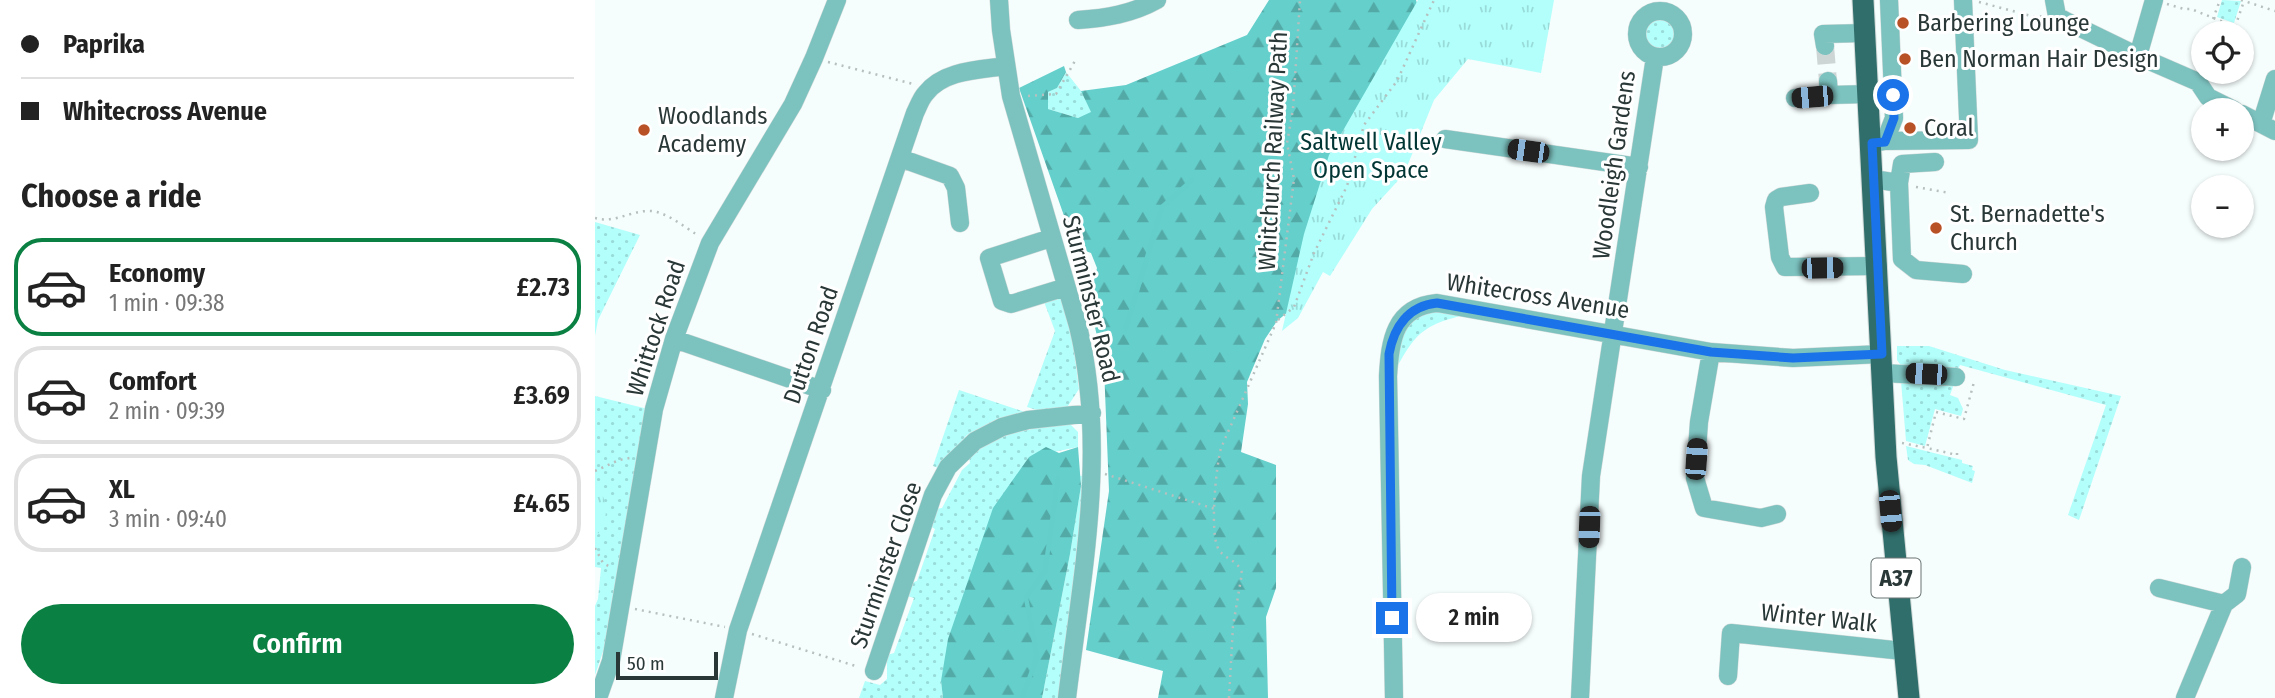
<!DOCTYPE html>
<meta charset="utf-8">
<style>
:root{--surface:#fff;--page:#f2f2f2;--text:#222;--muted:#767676;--line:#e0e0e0;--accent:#0b8043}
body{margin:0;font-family:"Fira Sans Condensed",sans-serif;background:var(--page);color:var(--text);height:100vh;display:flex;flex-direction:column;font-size:26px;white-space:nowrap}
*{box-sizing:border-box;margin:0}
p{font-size:23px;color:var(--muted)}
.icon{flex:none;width:38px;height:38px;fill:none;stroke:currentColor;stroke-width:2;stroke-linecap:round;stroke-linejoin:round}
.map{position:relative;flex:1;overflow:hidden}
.sheet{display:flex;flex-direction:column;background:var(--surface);width:595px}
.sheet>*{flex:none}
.banner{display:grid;align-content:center;height:154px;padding:0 21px;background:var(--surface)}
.buttons{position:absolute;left:1596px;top:21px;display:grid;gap:14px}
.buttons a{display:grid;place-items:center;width:63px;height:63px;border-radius:50%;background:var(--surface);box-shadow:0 2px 5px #0004;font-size:35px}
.scale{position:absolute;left:21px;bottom:18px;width:102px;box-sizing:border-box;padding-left:7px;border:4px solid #293837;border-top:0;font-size:19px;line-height:24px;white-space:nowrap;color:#293837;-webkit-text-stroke:5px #fff;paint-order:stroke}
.end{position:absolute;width:32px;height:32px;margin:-16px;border:9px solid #1a73e8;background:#fff;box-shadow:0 0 0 4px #fff}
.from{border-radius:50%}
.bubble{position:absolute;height:49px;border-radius:24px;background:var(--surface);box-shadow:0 2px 5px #0004;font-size:23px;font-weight:600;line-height:49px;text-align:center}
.car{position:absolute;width:21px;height:42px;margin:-21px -10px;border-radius:9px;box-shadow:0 0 5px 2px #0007;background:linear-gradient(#222 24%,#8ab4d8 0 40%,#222 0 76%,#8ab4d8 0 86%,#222 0)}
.banner b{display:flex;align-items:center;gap:24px;height:66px;font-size:26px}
.banner b+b{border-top:2px solid var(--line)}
.banner i{width:18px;height:18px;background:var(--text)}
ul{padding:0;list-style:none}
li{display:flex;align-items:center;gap:21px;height:98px;margin:0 14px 10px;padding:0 7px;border:4px solid var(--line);border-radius:28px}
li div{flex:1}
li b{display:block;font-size:26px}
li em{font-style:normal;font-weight:600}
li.selected{border-color:var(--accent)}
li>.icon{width:63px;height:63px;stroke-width:1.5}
h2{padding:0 21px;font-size:32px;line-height:84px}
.cta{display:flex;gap:14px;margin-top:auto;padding:14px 21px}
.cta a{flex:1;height:80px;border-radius:42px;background:var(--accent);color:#fff;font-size:28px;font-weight:600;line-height:80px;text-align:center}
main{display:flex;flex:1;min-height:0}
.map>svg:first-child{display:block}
.grass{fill:url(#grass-dots)}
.forest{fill:url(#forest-firs)}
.park{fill:url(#park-tufts)}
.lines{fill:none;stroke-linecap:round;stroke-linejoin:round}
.stream{stroke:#64ceca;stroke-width:4.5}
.minor-tunnel{stroke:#cdd6d5;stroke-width:18;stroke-dasharray:18 9;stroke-linecap:butt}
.minor-casing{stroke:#d1dad9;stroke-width:19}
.highway-casing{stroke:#d1dad9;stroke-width:23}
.path{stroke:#b6c0bf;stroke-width:2.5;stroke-dasharray:2 5;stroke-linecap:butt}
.minor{stroke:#7cc2bf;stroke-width:18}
.highway{stroke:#306e6b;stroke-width:21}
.route{stroke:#1a73e8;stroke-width:9}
.poi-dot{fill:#b85226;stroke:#fff;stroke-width:2.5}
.labels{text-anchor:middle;stroke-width:6;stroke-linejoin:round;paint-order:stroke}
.shield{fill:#fff;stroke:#697473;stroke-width:2}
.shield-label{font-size:23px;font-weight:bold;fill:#293837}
.poi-label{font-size:24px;fill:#293837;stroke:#fff;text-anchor:start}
.park-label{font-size:24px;fill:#003534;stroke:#fff}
.street-label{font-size:24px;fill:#293837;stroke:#fff}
</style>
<main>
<section class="sheet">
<div class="banner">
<b><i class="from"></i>Paprika</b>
<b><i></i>Whitecross Avenue</b>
</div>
<h2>Choose a ride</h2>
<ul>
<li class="selected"><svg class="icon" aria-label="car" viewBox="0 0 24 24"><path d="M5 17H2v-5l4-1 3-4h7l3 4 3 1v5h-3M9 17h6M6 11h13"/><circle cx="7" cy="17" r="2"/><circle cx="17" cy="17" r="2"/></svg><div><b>Economy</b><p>1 min · 09:38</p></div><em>£2.73</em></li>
<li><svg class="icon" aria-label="car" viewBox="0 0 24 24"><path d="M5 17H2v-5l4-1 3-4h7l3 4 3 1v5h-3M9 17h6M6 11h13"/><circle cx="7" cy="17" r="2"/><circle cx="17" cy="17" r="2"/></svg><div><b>Comfort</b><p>2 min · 09:39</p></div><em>£3.69</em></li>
<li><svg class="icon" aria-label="car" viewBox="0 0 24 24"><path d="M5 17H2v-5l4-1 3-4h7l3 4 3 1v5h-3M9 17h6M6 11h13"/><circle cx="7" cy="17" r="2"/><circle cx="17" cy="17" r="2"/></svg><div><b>XL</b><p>3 min · 09:40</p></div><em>£4.65</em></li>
</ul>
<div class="cta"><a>Confirm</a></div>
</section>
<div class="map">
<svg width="1680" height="698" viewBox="0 0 1680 698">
<defs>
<pattern id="grass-dots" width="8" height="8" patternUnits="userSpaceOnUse" patternTransform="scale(1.75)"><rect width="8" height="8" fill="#b2fffb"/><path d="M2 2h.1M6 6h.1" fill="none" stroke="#99dbd8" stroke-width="1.8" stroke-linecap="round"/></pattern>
<pattern id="forest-firs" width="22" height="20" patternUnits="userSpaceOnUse" patternTransform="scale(1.75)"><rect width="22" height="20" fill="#65cfcb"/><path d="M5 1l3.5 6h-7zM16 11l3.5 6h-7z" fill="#53a9a6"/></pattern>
<pattern id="park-tufts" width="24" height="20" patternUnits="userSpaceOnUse" patternTransform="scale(1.75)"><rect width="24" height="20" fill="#b2fffb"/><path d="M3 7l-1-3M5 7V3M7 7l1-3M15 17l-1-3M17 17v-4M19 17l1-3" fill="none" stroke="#99dbd8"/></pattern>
</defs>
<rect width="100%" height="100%" fill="#f6fdfd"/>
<path class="grass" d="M1627,0L1646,1L1639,23L1622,17Z
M1048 35a17 17 0 1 1 34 0a17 17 0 1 1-34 0Z
M471,72L486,91L497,113L483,118L453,109V92L462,88Z
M0,222L45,235L3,320L0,336Z
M465,295L478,342L484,389L471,409L445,411L432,407L460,331L448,299Z
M836,309L873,314C832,324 822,330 802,367V350L810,325Z
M1302,346H1334L1410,370L1526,396L1484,520L1473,515L1511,405L1365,365L1362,371L1307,367L1302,360Z
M1306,381L1359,384L1355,395L1363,398L1368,409L1366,416L1340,409L1330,446L1311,441Z
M364,390L430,412L400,420L372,435L343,468L338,466Z
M0,396L53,409L21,613L0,675V606L3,599L6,568L0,567Z
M475,424L483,432V447L434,457L424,473L346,681L348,698H264L270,681L285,685L292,679V655L299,653L319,598L312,596L316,583L322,581L340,529L335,526L341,509L347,508L367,470L375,463L374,457C408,430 434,429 475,424Z
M1311,446L1367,460V463L1378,466L1377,470L1380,471L1377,483L1330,465L1319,464L1313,460Z
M490,475L465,698H447L475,554L486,486L485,476Z"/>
<path class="forest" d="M674,0H821L823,7L748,158L699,307L682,321L670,339L652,382L653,404L646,452L681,465V588L671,617L673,698H563L568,671L491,650L514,491L509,367L494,301L502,268L496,253L480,247L424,88L469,66L471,72L462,88L453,92V109L483,118L496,112L486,91L531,85L652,35Z
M451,447L464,453L483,447L486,486L475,554L447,698H348L346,681L353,639L398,508L434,457Z"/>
<path class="park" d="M823,0H959L946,73L873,59L839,100L809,174L777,209L735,276L728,272L703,318L687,331L709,234L734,155Z
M0,484C15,501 14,521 0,538Z"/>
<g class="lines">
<path class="stream" d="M531,328L567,207L597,180
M427,698L442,657L431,598L450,571L463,479"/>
<path class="minor-tunnel" d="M1230,46L1233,81"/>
<defs>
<path id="minor" d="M404,0L406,30L416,96L483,326C513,450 487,574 472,698
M1459,0L1462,16L1471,21L1543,56L1603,82L1613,97L1639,110
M1042 34a23 23 0 1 1 46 0a23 23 0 1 1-46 0Z
M483,20C511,18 537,14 562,0
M1230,46L1228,34L1270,33
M1543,56L1559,0
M1233,81L1234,95L1274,94
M1200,98L1234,95
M1647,114L1680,131
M1666,124L1680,79
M850,139L1044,167
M1290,141L1374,140L1368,0
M1279,143L1290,141L1299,118L1294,0
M305,158L355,176L361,188L365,223
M1278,179L1304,183L1307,259L1321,270L1368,274
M1304,183L1307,164L1340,162
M1215,193L1186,197L1181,200L1179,207L1185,257L1190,267L1283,266
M456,238L394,258L407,301L416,304L471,287
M79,339L227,390
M1116,352L1104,422L1100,478L1109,508L1166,518L1182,514
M1288,373L1361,377
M1564,588L1629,604
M279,671L338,495L353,467L380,441L407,427L433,420L497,413
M1133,676L1136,633L1308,651
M3,698L16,661L59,409L79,339L115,243L198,104L219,58L242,0
M129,698L143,630L320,113C323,107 326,98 331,93C349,70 384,70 411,66
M799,698L793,376C795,341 799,307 842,303L1116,352L1198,358L1287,354
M985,698L996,476L1060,57
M1590,698L1629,604L1642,594L1647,567"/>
<path id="highway" d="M1268,0L1291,457L1314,698"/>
</defs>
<use href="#minor" class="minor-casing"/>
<use href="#highway" class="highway-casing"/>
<path class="path" d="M1646,0L1680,11
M1384,2L1440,17L1449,16
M1572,4L1589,9H1596L1641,27
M1618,19L1625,0
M1638,33L1649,1
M233,62L318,84
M1622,82L1625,72
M433,96L461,94L480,61
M1321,187L1355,193
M0,218C19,224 36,210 56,211C71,212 88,226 101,234
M683,320L699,307L719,253L752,186L769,125L802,81L839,0
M1307,443L1332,448
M1362,453V455L1332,448L1341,412L1369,419L1379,382
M0,471L24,460L35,458
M510,474L620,509
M0,548L8,563L17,568
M40,609L130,627
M157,634L264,667
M634,698L638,626L647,573C643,560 631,560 624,550C614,535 621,467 626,448L681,323L699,179L692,143L698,109L705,0"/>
<use href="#minor" class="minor"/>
<use href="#highway" class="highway"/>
</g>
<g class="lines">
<path class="route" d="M797,618L794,354C799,327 813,306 842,303L1116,352L1198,358L1287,354L1277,143L1290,142L1299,118L1298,95"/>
</g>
<g class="poi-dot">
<circle cx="1308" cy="23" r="7"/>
<circle cx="1310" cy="59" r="7"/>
<circle cx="1315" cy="128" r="7"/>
<circle cx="49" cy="130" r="7"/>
<circle cx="1341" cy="228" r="7"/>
</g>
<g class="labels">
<rect class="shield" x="1276.5" y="558.5" width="49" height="39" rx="5"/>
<g class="shield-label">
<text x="1301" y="586">A37</text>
</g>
<g class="poi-label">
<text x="1322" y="31">Barbering Lounge</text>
<text x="1324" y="67">Ben Norman Hair Design</text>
<text x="63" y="124">Woodlands<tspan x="63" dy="28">Academy</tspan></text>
<text x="1329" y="136">Coral</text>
<text x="1355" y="222">St. Bernadette's<tspan x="1355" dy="28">Church</tspan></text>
</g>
<g class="park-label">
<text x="776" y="150">Saltwell Valley<tspan x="776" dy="28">Open Space</tspan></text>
</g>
<g class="street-label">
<text transform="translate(678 151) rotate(-87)" y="8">Whitchurch Railway Path</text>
<text transform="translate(1019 165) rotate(-82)" y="8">Woodleigh Gardens</text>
<text transform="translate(943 296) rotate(9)" y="8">Whitecross Avenue</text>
<text transform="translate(496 299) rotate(76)" y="8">Sturminster Road</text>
<text transform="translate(61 328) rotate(-72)" y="8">Whittock Road</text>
<text transform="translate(216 345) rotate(-71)" y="8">Dutton Road</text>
<text transform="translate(291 565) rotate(-71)" y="8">Sturminster Close</text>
<text transform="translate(1224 618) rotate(6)" y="8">Winter Walk</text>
</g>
</g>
</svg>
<div class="buttons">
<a><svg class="icon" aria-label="locate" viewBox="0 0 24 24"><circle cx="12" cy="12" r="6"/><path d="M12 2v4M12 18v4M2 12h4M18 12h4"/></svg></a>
<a>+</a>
<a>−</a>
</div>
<div class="scale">50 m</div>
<i class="end from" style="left:1298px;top:95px"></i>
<i class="end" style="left:797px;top:618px"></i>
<div class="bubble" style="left:821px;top:593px;width:116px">2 min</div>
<i class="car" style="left:1217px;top:97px;rotate:265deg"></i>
<i class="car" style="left:933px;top:151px;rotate:278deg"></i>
<i class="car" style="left:1227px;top:268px;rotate:89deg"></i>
<i class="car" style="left:1331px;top:374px;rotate:273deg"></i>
<i class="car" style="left:1101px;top:459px;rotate:4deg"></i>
<i class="car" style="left:1295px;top:511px;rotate:175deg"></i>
<i class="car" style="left:994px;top:527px;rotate:182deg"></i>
</div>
</main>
